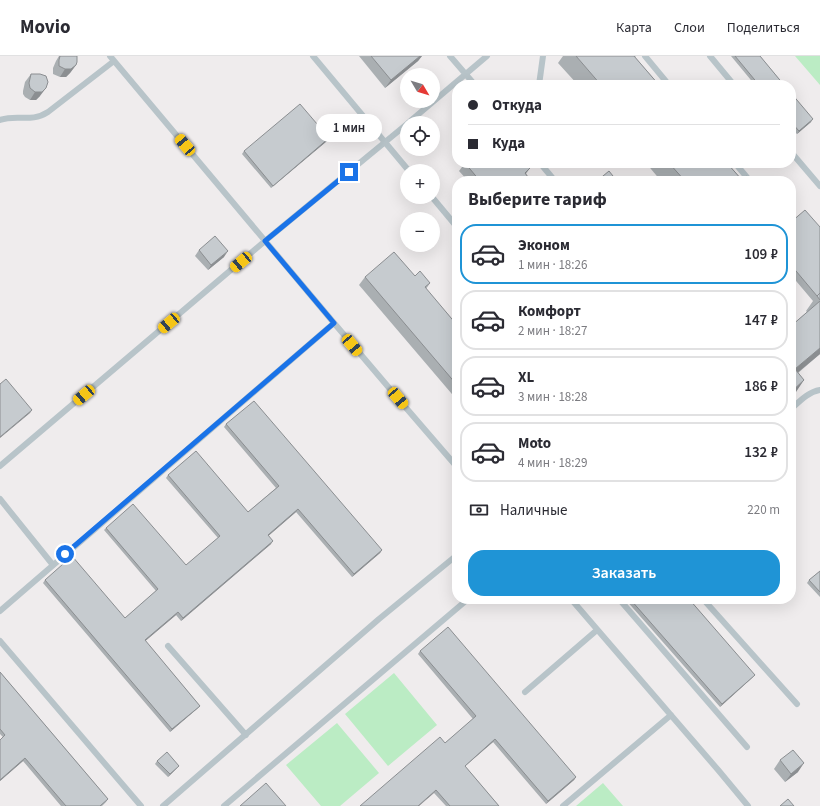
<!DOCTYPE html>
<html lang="ru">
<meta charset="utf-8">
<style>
:root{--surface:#fff;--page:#f2f2f3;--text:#2b2b33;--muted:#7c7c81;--line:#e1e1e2;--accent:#1f94d6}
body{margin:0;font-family:"Source Sans 3",sans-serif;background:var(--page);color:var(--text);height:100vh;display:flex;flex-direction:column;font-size:15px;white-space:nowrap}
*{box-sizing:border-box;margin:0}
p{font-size:13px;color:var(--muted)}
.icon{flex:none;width:22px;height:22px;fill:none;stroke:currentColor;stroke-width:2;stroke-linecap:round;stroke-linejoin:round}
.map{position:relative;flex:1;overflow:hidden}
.details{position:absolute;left:452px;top:120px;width:344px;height:428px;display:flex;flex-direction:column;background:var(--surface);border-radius:16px;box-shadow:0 4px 16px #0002}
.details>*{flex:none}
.hud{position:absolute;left:452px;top:24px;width:344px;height:88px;border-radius:16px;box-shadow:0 4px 16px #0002;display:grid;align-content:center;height:88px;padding:0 16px;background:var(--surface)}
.needle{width:26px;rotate:128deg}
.controls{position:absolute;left:400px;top:12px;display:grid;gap:8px}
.controls a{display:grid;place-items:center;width:40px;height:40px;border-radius:50%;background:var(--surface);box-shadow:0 4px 16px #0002;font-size:20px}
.end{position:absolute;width:18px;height:18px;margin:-9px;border:5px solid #1a73e8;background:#fff;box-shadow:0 0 0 2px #fff}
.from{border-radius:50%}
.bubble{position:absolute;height:28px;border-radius:14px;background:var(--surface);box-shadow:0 4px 16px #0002;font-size:13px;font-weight:600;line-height:28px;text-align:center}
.car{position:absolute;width:12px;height:24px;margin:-12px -6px;border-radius:5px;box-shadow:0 0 3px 1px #0007;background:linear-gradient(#f5c518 24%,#345 0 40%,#f5c518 0 76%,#345 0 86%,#f5c518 0)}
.hud b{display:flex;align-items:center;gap:14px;height:38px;font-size:15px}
.hud b+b{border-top:1px solid var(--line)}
.hud i{width:10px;height:10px;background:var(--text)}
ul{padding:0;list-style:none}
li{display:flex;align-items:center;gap:12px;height:60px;margin:0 8px 6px;padding:0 8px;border:2px solid var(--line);border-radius:16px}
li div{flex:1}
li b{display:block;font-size:15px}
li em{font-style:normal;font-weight:600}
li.current{border-color:var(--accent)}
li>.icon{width:36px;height:36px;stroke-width:1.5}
h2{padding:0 16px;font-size:18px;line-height:48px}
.pay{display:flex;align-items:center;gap:10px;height:44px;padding:0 16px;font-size:15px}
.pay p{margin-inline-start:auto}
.primary-button{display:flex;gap:8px;margin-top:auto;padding:8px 16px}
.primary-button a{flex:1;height:46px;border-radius:16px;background:var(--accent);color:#fff;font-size:16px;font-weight:600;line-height:46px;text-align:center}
header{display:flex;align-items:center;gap:24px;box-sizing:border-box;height:56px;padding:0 20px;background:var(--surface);border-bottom:1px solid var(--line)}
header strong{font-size:19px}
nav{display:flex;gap:22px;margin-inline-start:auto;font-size:14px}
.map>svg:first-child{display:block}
.green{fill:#bbecc4}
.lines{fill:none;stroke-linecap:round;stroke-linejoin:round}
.lane{stroke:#b8c4c9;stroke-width:6}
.wall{fill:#aaafb2}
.shaded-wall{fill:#8b8e91}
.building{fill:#c6cbcf;stroke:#8b8e91}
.route{stroke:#1a73e8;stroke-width:5}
</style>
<header>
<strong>Movio</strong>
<nav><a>Карта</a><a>Слои</a><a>Поделиться</a></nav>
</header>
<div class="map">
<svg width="820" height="750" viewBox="0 0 820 750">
<rect width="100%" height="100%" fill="#efeced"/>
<path class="green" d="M795,0H820V29Z
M394,617L437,669L388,710L345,658Z
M337,667L379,717L340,750H321L286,709Z
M603,727L623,750H576Z"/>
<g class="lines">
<path class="lane" d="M110,0L334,267L407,353L457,411
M313,0L409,115
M450,0L475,29
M645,0L669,29
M710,0L734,29
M539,29L543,0
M0,64C17,58 31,67 48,56L114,5
M408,67L487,0
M791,96L820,130
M540,107L555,125
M735,107L750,125
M432,141L457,171
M791,353C800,345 808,336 820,334
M0,410L265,185L407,68
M0,443L53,509
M571,543L719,715L748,750
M619,543L747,691
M703,543L797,648
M0,555L334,267
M0,585L141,750
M168,590L246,679
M525,636L597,574
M163,750L379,563L457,499
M224,750L468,543
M563,750L671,659"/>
</g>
<path class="wall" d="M59,0H77L76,9L70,17L66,21H60L53,18V12L56,5Z
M359,0H422L418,5L385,32Z
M563,0H636L635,1L659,29H578L558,7Z
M731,0H760L784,29H755Z
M31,18L40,40L36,44H30L25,41L23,38V35L25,26Z
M791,37L811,66L797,78L791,72Z
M329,82L327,85L271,132L242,98L244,95Z
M465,107L530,112L526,118L531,125H468L459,115Z
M646,107H727L742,124L751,125H661Z
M791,166L820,171V298L798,317L794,339L791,342V270L807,256L806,255L813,245L791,219Z
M199,194L224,201L208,214L195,200Z
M415,220L430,227L426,233L457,269V344L359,229L365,221Z
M226,368L382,494L380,497L352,521L296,456L268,480L271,488L181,565L176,559L145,585L200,650L198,652L170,676L43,527L45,524L125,562L156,535L104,474L106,472L186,509L218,482L166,422L168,419L248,456L276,432L224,371Z
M820,515V541L807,527L809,524Z
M625,543H689L753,621L720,651Z
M420,595L576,721L574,724L546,748L493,686L465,710L499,750H446L434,737L445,687L473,663L418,598Z
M0,616L108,743L106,746L102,750H61L23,705L0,725V684L3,681L0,678Z
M780,704L798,716L785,726L774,713Z
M157,705L177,712L168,721L155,708Z"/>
<path class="shaded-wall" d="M420,0H422L418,5L385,32L391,24Z
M76,9L70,17L66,21H60L65,13Z
M46,32L40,40L36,44H30L35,36Z
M813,63L811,66L797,78L799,75Z
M329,82L327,85L271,132L273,130Z
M228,195L224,201L208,214L211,209Z
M820,292V298L791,322L795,313Z
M804,324L794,339L791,342V336Z
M32,354L30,357L0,382V381Z
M298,453L296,456L266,482L268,479Z
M273,485L271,488L181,565L183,562Z
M382,494L380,497L352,521L354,518Z
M178,556L176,559L143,587L145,584Z
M755,619L753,621L720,651L722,648Z
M200,650L198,652L170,676L172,673Z
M495,683L493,686L463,712L465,710Z
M25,702L23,705L0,725V724Z
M804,707L798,716L785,726L791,718Z
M179,710L168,721L170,718Z
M576,721L574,724L546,748L548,745Z
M436,734L434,737L419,750H418Z"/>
<path class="building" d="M60,0H77V6L76,9L71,13H65L59,10V4Z
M371,0H420L391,24Z
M576,0H634L659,29H601Z
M735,0H760L784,29H759Z
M31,18H40L46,20L48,26L46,32L42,36H35L30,32L29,27Z
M791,37L813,63L799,75L791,66Z
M300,48L329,82L273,130L244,95Z
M465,107H525L530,112L525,117L531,125H480Z
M669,107H727L742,124L747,120L751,125H685Z
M609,115L617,125H597Z
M805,154L820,171V237L817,240L791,209V166Z
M215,180L228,195L211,209L199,194Z
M394,196L415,220L420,215L430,227L425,231L457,269V329L365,221Z
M820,237V244L817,240Z
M820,245V292L795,313L804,324L791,336V270Z
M6,323L32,354L0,381V328Z
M254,345L382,494L354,518L298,453L268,479L273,485L183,562L178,556L145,584L200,650L172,673L45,524L72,500L125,562L158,533L106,472L133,448L186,509L220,480L168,419L196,395L248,456L279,430L226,368Z
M791,430L793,433L791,435Z
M820,515V536L809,524Z
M630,543H689L755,619L722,648Z
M448,571L576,721L548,745L495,683L465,710L499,750H450L436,734L418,750H360L440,681L445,687L476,660L420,595Z
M0,616L108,743L100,750H66L25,702L0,724V684L5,679L0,673Z
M793,694L804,707L791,718L780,704Z
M167,696L179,710L170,718L157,705Z
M266,727L286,750H240Z
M788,743L794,750H780Z"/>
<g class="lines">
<path class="route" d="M65,498L334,267L265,185L349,116"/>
</g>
</svg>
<div class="controls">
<a><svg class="needle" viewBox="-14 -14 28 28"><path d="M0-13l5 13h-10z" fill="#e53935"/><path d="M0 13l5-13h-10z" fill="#7c7c81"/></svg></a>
<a><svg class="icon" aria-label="locate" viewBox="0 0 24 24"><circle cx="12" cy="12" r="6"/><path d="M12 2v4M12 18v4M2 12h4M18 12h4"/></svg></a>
<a>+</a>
<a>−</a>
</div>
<i class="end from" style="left:65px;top:498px"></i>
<i class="end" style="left:349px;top:116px"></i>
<div class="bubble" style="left:316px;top:58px;width:66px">1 мин</div>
<i class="car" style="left:185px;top:89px;rotate:320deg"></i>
<i class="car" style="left:241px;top:206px;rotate:230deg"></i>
<i class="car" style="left:169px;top:267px;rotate:230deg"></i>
<i class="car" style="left:352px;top:289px;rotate:140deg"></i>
<i class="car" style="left:84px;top:339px;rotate:230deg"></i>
<i class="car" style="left:398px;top:342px;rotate:140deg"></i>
<div class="hud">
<b><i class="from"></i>Откуда</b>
<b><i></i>Куда</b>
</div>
<section class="details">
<h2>Выберите тариф</h2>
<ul>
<li class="current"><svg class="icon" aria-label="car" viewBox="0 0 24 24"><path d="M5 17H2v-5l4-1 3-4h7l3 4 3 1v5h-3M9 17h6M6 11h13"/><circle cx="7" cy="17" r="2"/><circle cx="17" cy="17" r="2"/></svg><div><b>Эконом</b><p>1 мин · 18:26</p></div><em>109 ₽</em></li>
<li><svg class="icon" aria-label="car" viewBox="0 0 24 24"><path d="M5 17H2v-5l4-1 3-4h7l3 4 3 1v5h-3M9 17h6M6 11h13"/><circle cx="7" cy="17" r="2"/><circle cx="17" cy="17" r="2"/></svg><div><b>Комфорт</b><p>2 мин · 18:27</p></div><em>147 ₽</em></li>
<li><svg class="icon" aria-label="car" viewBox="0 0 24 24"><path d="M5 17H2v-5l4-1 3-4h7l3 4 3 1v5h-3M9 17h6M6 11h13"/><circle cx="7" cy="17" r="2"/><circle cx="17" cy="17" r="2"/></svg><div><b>XL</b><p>3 мин · 18:28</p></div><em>186 ₽</em></li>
<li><svg class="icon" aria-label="car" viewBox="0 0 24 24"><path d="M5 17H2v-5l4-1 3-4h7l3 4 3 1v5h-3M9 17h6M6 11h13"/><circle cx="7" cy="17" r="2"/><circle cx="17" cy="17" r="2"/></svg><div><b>Moto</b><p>4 мин · 18:29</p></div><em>132 ₽</em></li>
</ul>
<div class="pay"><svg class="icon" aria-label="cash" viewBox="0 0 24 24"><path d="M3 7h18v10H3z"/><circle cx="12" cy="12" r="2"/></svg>Наличные<p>220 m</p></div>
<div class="primary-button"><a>Заказать</a></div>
</section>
</div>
